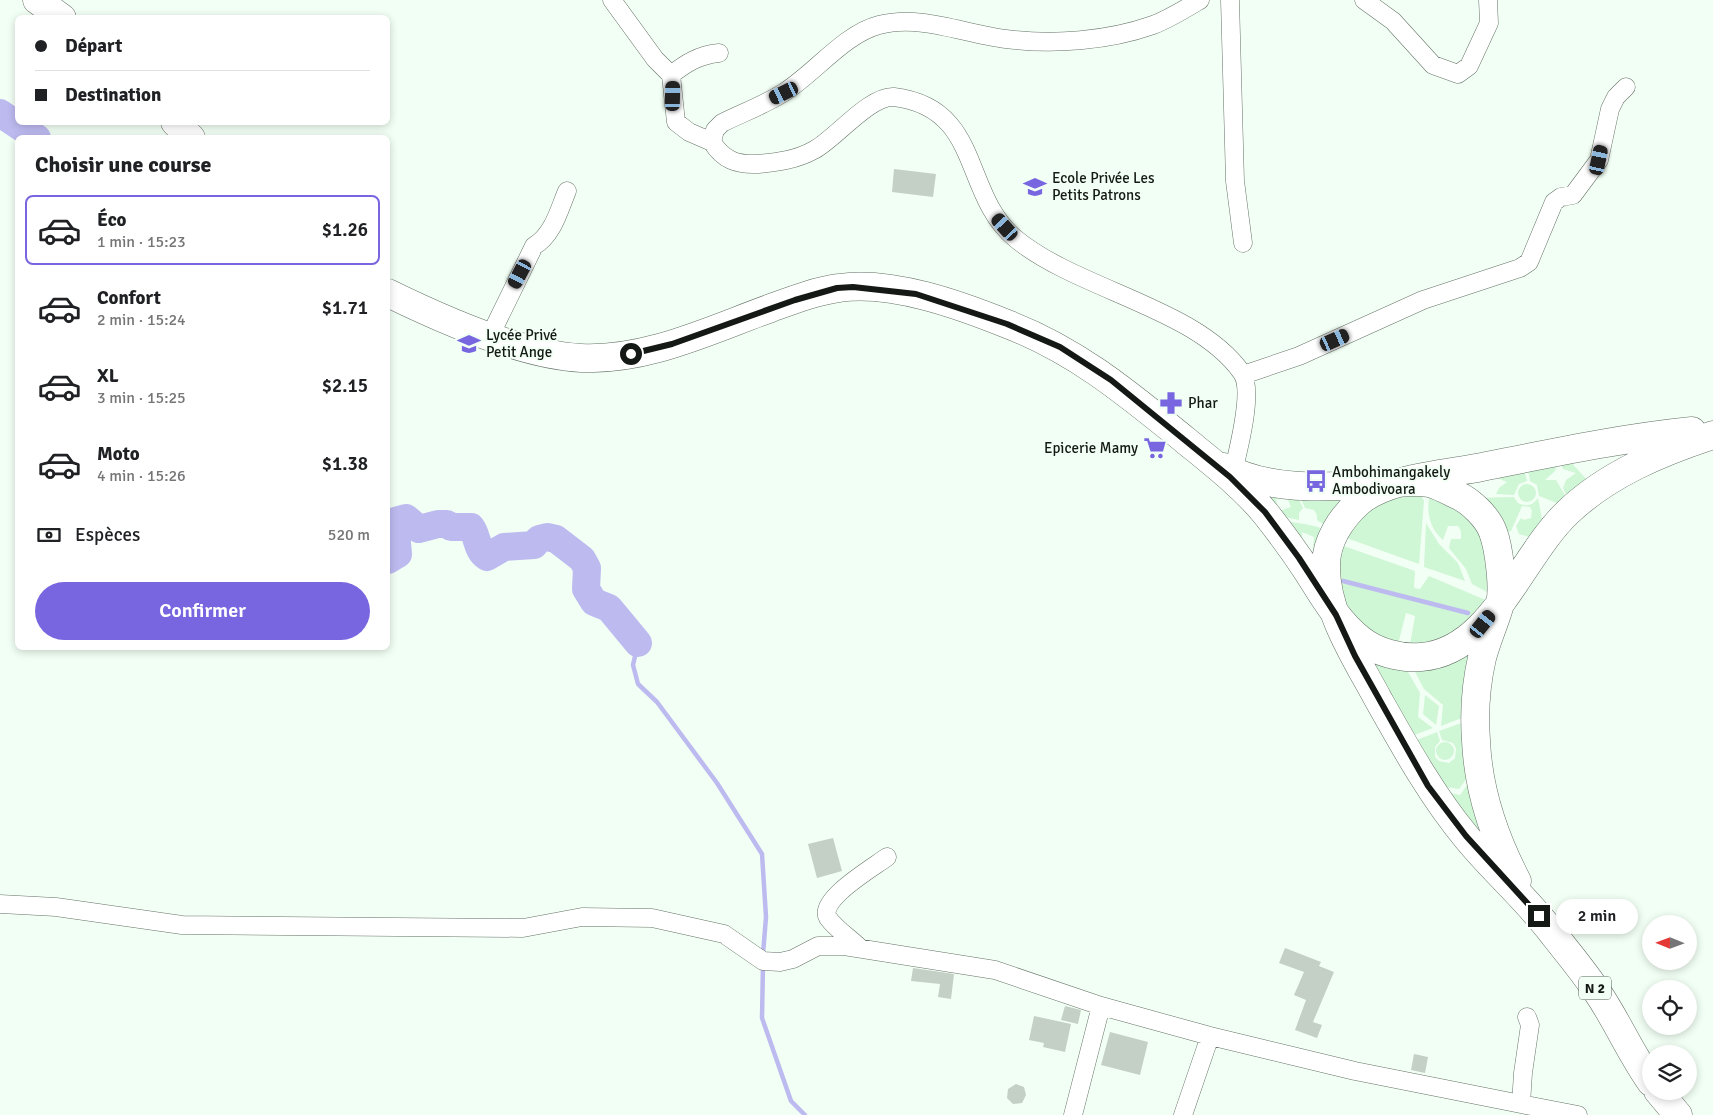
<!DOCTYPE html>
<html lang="fr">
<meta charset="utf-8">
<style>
:root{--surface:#fff;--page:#f2f2f2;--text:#202124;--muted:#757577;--line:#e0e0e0;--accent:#7865e0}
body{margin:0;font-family:Signika,sans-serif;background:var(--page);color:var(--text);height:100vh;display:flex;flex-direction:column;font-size:19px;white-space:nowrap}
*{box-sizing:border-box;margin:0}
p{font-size:16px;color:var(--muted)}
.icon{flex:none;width:28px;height:28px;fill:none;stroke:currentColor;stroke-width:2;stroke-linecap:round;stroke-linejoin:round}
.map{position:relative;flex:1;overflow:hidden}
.details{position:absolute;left:15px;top:135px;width:375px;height:515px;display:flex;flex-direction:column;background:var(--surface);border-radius:8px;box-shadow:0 2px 8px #0003}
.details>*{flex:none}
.guide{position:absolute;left:15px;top:15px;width:375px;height:110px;border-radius:8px;box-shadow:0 2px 8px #0003;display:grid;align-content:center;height:110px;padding:0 20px;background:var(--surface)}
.needle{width:32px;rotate:271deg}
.fabs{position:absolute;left:1642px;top:915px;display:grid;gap:10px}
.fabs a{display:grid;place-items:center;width:55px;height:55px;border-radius:50%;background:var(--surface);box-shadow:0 2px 8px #0003;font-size:25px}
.end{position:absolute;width:22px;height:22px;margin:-11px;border:6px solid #141915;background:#fff;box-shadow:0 0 0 2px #fff}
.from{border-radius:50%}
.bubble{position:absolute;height:35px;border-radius:18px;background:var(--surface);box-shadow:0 2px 8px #0003;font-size:16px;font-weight:600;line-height:35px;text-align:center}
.car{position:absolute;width:15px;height:30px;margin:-15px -8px;border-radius:6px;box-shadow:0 0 4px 1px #0007;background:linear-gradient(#222 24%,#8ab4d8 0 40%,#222 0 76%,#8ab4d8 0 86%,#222 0)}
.guide b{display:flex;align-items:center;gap:18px;height:48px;font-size:19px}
.guide b+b{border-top:1px solid var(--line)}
.guide i{width:12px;height:12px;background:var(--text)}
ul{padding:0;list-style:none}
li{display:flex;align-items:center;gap:15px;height:70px;margin:0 10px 8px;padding:0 10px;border:2px solid transparent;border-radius:8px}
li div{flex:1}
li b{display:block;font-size:19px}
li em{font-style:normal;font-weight:600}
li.selected{border-color:var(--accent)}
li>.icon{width:45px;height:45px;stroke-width:1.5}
h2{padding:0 20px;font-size:22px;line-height:60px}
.pay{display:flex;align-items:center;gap:12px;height:55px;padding:0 20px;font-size:19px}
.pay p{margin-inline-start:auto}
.button{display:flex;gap:10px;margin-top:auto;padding:10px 20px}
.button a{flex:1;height:58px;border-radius:30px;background:var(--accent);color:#fff;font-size:20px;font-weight:600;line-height:58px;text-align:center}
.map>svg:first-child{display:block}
.green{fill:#cff6d5}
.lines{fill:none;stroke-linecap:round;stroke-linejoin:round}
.stream{stroke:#bdbaf0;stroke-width:4.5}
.river{stroke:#bdbaf0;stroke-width:28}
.building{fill:#c4d0c5}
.street-casing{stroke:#667268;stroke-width:19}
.primary-casing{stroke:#667268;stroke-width:29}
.street{stroke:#fff;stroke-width:18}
.primary{stroke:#fff;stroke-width:28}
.route{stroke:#141915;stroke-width:6}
.labels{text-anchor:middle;stroke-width:4;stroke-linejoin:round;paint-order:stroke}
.shield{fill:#f2fff4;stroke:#575e58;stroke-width:1}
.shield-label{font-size:14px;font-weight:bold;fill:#141915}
.poi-label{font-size:15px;fill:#141915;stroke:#f2fff4;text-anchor:start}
</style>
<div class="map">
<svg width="1713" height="1115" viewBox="0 0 1713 1115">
<rect width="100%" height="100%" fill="#f2fff4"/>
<path class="green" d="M1566,457L1589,482L1568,499L1563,488L1566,480L1576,473L1563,469L1559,460L1555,471L1545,480H1556L1568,500L1562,505L1539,496L1537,485L1530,481L1527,464Z
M1523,465L1527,481L1519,484L1514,495L1496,494L1499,488L1507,482L1497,478L1494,471Z
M1518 493a9 9 0 1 1 18 0a9 9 0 1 1-18 0Z
M1275,490L1295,492L1303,508L1299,513V520L1275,515L1279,511L1291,507L1286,495L1276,499L1278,510L1268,508Z
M1419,491L1424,501L1419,564L1341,536L1360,509Z
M1298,492L1347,493L1329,528L1317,520V515L1314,510L1305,508Z
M1430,494L1443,495L1484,532L1491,594L1472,584L1466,569L1449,548L1451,539H1461V531L1458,526H1448L1443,540C1429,528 1426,511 1430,494Z
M1514,497L1518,503C1527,507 1532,506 1538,498L1543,525L1533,538L1519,534L1516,526L1521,518L1524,520L1531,518L1532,511L1530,507L1522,506L1511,531L1502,534L1473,498Z
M1279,520C1295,523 1314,524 1328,531L1319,563L1303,548L1313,552L1314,537L1302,532V547Z
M1426,523L1439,544L1458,563L1465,581L1424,567Z
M1338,544L1415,571L1414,588L1420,589L1429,576L1488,601L1459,636L1409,651L1415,616L1406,613L1397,648L1389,647L1342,605Z
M1480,641L1467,716L1441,726L1443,705L1424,689L1412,666Z
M1365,652L1404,665L1420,693L1418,717L1433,728L1409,737Z
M1425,695L1439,706L1436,725L1423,714Z
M1467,721L1470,774L1459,789L1439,786L1412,742L1437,732L1440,741L1435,747V757L1439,761L1449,763L1455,758L1456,748L1453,743L1442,740L1439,731Z
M1436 751a9 9 0 1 1 18 0a9 9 0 1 1-18 0Z
M1472,778L1493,849L1445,792L1460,795Z"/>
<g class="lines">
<path class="stream" d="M1343,581L1468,613
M638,643L633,665L638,684L657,702L717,783L762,854L766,917L763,954
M763,964L762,1018L791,1101L805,1115"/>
<path class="river" d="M0,113L37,138
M388,560L398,554L395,521L406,518L419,529L438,524H447L451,527H471C478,536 476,550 487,557L504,547L534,545L539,539L547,537L556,539L582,559L587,568L586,589L594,602L609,608L638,643"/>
</g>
<path class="building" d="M894,169L936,174L933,197L892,192Z
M833,838L842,871L817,878L808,844Z
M1285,948L1321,962L1319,966L1334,972L1313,1022L1322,1025L1317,1038L1295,1030L1306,1000L1294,995L1304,972L1279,963Z
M913,968L954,974L951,999L938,997L940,984L911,981Z
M1065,1006L1081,1010L1078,1024L1061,1020Z
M1034,1016L1071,1024L1065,1052L1043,1047L1044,1043L1029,1040Z
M1110,1032L1148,1042L1140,1075L1101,1065Z
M1414,1054L1428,1057L1425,1073L1411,1070Z
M1016,1084L1024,1087L1026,1095L1022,1103L1013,1104L1007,1098L1008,1089Z"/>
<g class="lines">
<defs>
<path id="street" d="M612,0L655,59L671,75L676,122L689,132L712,142
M1200,0C1185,9 1169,19 1153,25C1108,41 1053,45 1006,39C964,34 921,14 879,25C844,34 814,74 783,93C764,105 742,113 722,123L715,130L712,142C723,160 737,165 758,164C778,162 796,160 814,150C835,139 870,95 894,97C983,108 961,194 1016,239C1078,290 1197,308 1242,373C1254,391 1238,451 1233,472L1230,477
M1230,0L1235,181L1243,243
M1364,0L1393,21L1433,65L1458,74L1469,66L1489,23L1488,0
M671,75C686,63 699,55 719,53
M490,336L534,246C553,235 559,210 567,191
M1243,375L1299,356L1423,300L1520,268L1529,262L1554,202L1561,197L1573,195L1599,160L1610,109L1616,97L1626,87
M0,904L56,907L182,925L523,928L582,917L652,918L724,934L763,961L780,962L793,959L818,946H844L995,970L1101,1006L1210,1036L1355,1071L1521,1104
M860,948C851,939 836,929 828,918C817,900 874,867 887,857
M1527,1017L1530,1025L1523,1073L1521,1104L1578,1115
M1073,1115L1101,1006
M1183,1115L1210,1036"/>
<path id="primary" d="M37,0L62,18
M175,122L191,138
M388,293C441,319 521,355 581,358C647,361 710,330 771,308C793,300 816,291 839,288C891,280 960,305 1007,324C1077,351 1127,393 1185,440C1213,463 1243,486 1266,514C1281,533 1295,552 1308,572C1323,596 1338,622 1361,640C1376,652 1401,659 1421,657C1492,652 1521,556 1568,512C1608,474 1661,452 1713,435
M1224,467C1271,492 1328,487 1380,484C1395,484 1414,480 1429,483C1438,485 1449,491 1457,495C1471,501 1488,518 1493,532C1499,548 1504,588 1500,604C1495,622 1487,639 1482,658C1476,684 1474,713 1476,740C1478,791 1494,837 1517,881
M1651,1082C1631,1054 1617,1021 1598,993C1585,973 1569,954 1554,935C1528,900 1495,872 1467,838C1432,796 1405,747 1378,699C1356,658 1325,612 1326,565C1326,541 1341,518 1359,502C1386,478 1447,474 1482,467C1552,453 1622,438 1692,431
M1658,1091L1678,1115"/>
</defs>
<use href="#street" class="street-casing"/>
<use href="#primary" class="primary-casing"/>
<use href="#street" class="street"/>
<use href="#primary" class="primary"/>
</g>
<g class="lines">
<path class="route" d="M631,354L672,344L795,300L837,288L853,287L916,294L1007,324L1060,347L1111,380L1230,477L1265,512L1299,558L1336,615L1355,656L1428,786L1466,836L1539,916"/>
</g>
<defs>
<symbol id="school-bare" viewBox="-9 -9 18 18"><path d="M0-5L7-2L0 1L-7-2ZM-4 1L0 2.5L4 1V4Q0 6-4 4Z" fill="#7865e0" stroke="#f2fff4" stroke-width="2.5" paint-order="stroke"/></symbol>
<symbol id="pharmacy-bare" viewBox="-9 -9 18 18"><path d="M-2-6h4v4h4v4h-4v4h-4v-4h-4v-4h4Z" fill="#7865e0" stroke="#f2fff4" stroke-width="2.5" paint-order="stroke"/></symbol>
<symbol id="supermarket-bare" viewBox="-9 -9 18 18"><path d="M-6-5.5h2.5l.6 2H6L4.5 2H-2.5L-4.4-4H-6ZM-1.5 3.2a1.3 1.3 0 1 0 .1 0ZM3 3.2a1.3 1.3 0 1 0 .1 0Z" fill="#7865e0" stroke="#f2fff4" stroke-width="2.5" paint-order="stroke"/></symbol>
<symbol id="bus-bare" viewBox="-9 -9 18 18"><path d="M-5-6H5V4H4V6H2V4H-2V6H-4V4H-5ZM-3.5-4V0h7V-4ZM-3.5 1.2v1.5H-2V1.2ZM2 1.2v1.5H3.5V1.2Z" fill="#7865e0" stroke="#f2fff4" stroke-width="2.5" paint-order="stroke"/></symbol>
</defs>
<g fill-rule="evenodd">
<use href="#school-bare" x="1019" y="171" width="32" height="32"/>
<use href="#school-bare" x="453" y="328" width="32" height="32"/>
<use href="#pharmacy-bare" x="1155" y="387" width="32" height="32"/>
<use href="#supermarket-bare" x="1139" y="432" width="32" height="32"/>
<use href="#bus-bare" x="1300" y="465" width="32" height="32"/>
</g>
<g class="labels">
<rect class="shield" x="1579" y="976.5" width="32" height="23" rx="4"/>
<g class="shield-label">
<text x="1595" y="993">N 2</text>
</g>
<g class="poi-label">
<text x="1052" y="183">Ecole Privée Les<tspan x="1052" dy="17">Petits Patrons</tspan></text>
<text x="486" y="340">Lycée Privé<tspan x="486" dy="17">Petit Ange</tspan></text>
<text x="1188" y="408">Phar</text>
<text x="1138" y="453" text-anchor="end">Epicerie Mamy</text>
<text x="1332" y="477">Ambohimangakely<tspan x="1332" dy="17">Ambodivoara</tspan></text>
</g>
</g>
</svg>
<div class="fabs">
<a><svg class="needle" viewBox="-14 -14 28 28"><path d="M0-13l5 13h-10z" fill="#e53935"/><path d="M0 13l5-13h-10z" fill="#757577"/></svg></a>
<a><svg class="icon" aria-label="locate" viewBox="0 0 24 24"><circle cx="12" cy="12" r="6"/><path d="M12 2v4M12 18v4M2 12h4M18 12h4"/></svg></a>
<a><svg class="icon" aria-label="layers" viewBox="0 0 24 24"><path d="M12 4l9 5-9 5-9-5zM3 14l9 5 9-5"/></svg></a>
</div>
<i class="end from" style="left:631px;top:354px"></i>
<i class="end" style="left:1539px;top:916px"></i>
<div class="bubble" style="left:1556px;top:899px;width:82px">2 min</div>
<i class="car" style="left:784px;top:93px;rotate:244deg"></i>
<i class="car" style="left:673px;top:96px;rotate:1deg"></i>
<i class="car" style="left:1599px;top:160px;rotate:12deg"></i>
<i class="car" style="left:1005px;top:227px;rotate:318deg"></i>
<i class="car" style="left:520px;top:274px;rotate:208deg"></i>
<i class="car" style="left:1335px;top:340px;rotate:66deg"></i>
<i class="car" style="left:1483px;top:624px;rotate:39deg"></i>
<div class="guide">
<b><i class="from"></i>Départ</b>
<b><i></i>Destination</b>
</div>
<section class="details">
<h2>Choisir une course</h2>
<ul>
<li class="selected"><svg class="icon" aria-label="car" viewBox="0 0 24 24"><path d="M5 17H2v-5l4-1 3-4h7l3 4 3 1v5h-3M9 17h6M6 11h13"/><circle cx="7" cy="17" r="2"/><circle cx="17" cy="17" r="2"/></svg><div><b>Éco</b><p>1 min · 15:23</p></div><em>$1.26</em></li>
<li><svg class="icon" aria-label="car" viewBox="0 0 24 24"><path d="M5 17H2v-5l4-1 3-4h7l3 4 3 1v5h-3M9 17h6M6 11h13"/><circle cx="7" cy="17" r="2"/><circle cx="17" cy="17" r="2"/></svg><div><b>Confort</b><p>2 min · 15:24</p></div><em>$1.71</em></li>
<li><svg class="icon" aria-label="car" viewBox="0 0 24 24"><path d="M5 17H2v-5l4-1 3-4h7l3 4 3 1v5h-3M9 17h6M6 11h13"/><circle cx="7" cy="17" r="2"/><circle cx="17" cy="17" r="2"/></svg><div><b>XL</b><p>3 min · 15:25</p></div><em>$2.15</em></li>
<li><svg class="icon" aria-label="car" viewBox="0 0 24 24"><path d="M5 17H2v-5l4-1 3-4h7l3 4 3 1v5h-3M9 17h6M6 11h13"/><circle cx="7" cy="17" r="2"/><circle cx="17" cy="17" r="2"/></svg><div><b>Moto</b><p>4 min · 15:26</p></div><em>$1.38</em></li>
</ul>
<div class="pay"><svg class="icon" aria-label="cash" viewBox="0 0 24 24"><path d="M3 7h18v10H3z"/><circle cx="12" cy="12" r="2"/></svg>Espèces<p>520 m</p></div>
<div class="button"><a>Confirmer</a></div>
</section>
</div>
